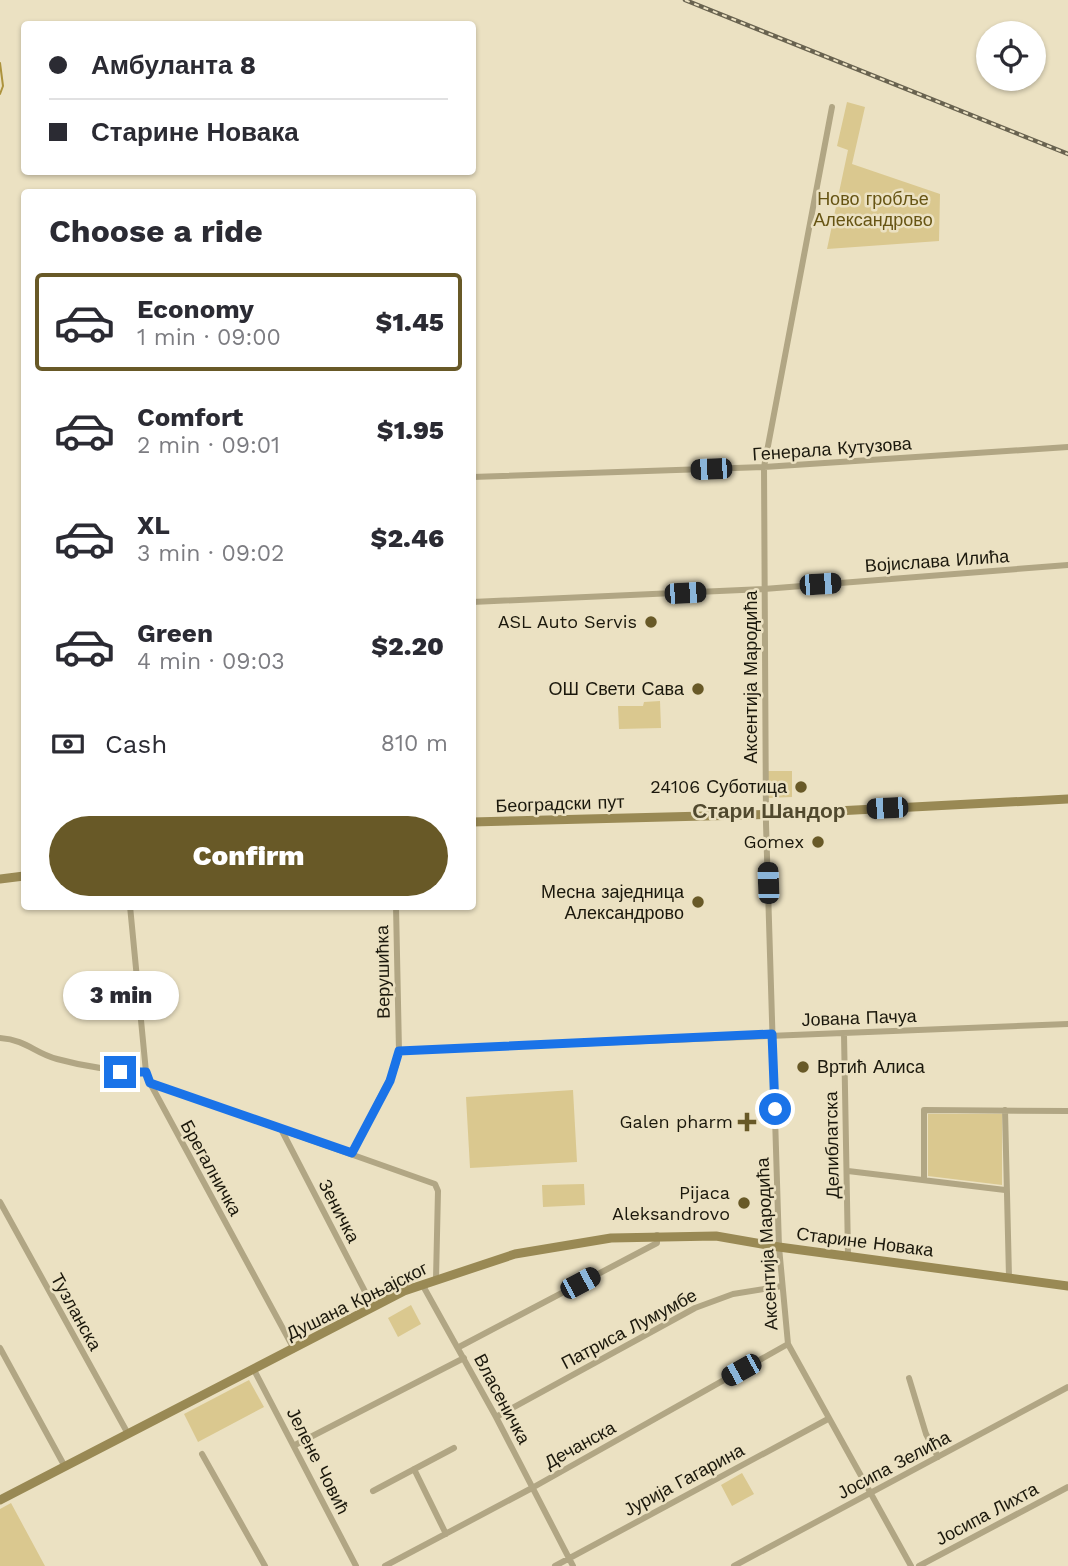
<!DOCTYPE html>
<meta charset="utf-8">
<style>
:root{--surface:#fff;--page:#f7f7f7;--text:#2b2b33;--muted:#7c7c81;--line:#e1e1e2;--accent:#685927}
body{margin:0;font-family:"Work Sans",sans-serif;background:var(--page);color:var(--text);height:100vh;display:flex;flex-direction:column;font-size:26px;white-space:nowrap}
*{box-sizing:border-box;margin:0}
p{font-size:23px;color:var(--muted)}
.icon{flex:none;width:38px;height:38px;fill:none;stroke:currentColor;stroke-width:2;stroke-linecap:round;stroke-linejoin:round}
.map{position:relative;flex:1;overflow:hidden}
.side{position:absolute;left:21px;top:189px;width:455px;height:721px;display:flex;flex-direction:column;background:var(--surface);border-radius:7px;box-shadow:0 2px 5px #0004}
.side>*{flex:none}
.top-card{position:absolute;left:21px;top:21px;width:455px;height:154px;border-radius:7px;box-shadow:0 2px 5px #0004;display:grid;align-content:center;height:154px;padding:0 28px;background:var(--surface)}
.buttons{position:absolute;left:976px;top:21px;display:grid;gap:14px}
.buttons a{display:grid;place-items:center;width:70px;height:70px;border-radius:50%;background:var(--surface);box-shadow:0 2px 5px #0004;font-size:35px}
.end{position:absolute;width:32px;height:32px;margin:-16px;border:9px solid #1a73e8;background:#fff;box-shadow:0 0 0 4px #fff}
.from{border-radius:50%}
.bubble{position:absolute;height:49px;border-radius:24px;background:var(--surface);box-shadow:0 2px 5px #0004;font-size:23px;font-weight:800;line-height:49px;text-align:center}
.car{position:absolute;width:21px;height:42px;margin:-21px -10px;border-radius:9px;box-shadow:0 0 5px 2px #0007;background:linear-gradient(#222 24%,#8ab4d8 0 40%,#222 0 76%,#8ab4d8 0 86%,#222 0)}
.top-card b{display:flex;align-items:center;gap:24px;height:66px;font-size:26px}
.top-card b+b{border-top:2px solid var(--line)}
.top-card i{width:18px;height:18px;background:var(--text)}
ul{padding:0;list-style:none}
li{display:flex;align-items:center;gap:21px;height:98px;margin:0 14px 10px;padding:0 14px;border:4px solid transparent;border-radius:7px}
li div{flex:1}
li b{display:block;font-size:26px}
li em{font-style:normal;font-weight:800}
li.selected{border-color:var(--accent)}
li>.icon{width:63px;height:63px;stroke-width:1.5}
h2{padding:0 28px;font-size:32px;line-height:84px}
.pay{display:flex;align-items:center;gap:18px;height:77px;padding:0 28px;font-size:26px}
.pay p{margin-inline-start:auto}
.cta{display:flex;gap:14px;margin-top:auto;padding:14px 28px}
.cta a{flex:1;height:80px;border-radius:42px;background:var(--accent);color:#fff;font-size:28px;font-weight:800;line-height:80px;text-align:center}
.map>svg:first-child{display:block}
.green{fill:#dac88f}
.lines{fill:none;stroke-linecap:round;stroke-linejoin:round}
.stream{stroke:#ad933d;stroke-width:2}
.street{stroke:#b1a684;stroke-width:6}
.secondary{stroke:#998954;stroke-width:9}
.rail-casing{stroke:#696350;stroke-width:4.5}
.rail{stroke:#ebe1c2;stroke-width:2;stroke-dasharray:5;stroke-linecap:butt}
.route{stroke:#1a73e8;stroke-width:9}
.poi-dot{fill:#685927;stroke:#ebe1c2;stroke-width:2.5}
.labels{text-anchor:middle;stroke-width:5;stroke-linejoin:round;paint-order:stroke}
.park-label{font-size:18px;fill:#665413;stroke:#ebe1c2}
.street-label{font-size:18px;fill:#1b180c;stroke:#ebe1c2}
.poi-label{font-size:18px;fill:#1b180c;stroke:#ebe1c2;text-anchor:end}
.quarter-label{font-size:21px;font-weight:bold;fill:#51492e;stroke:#ebe1c2}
</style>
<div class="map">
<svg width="1068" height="1566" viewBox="0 0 1068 1566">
<rect width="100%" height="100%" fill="#ebe1c2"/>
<path class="green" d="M847,102L865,107L852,164L940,194L939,241L827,249L848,150L837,146Z
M660,701L661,728L619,729L618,706H643L644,702Z
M767,771H792V797L768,798Z
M573,1090L577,1162L470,1168L466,1097Z
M928,1114H1002V1185L928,1176Z
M584,1184L585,1205L543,1207L542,1185Z
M411,1305L421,1324L398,1337L388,1318Z
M249,1380L264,1407L198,1442L184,1414Z
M742,1473L754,1494L732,1506L721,1485Z
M11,1503L45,1566H0V1509Z"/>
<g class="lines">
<path class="stream" d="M0,63L3,86L0,94"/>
<path class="street" d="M832,107L764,467L766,824L779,1247L788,1344L911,1566
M472,477L764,467L1068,447
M472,602L764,589L1068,565
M130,906L146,1072L150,1083L294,1349
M844,1034L848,1255
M0,1038C27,1040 34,1053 57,1059C86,1067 116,1071 146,1072
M399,1051L1068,1024
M150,1083L435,1184L438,1191L436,1279
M1005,1110L1009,1277
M281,1129L373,1307
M352,1153L396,1066L399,1051L396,906
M848,1171L1005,1190
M924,1179V1110L1068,1111
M0,1202L127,1432
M422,1284L496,1417L573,1566
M459,1347L657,1243V1235
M0,1348L64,1465
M254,1370L356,1566
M909,1378L926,1434L938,1457
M496,1417L695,1308L733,1294L782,1286
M295,1445L464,1358
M202,1454L265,1566
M414,1469L446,1534
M373,1491L454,1448
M385,1566L532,1488L788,1344
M555,1566L828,1419
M734,1566L1068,1387
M919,1566L1068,1487"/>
<path class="secondary" d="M472,822L779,814L1068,799
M0,879L24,876
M0,1500L404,1291L515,1254L611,1238L716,1236L779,1247L1068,1286"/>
<defs>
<path id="rail" d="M685,0L1068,154"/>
</defs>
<use href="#rail" class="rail-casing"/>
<use href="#rail" class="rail"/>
</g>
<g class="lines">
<path class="route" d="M120,1072H146L150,1083L352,1153L390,1081L399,1051L772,1034L775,1109"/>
</g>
<g class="poi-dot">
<circle cx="651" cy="622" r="7"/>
<circle cx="698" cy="689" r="7"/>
<circle cx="801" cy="787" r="7"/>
<circle cx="818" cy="842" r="7"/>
<circle cx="698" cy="902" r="7"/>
<circle cx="803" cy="1067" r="7"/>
<path d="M743.5 1111.5h7v7h7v7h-7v7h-7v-7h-7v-7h7z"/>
<circle cx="744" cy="1203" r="7"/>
</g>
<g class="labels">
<g class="park-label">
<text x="873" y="205">Ново гробље<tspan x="873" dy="21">Александрово</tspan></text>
</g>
<g class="street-label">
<text transform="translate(832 449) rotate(-4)" y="6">Генерала Кутузова</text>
<text transform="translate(937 561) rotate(-4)" y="6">Војислава Илића</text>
<text transform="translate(751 677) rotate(-90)" y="6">Аксентија Мародића</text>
<text transform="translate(560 804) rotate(-2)" y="6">Београдски пут</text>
<text transform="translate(383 972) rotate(-91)" y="6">Верушићка</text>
<text transform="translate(859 1018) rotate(-2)" y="6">Јована Пачуа</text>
<text transform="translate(832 1145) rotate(-91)" y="6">Делиблатска</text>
<text transform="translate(211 1168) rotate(61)" y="6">Брегалничка</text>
<text transform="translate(339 1211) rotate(63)" y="6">Зеничка</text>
<text transform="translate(865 1242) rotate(7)" y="6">Старине Новака</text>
<text transform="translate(767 1244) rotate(-93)" y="6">Аксентија Мародића</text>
<text transform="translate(357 1301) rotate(-26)" y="6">Душана Крњајског</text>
<text transform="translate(76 1312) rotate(61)" y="6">Тузланска</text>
<text transform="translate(629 1329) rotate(-28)" y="6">Патриса Лумумбе</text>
<text transform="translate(502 1399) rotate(62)" y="6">Власеничка</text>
<text transform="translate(580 1445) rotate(-29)" y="6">Дечанска</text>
<text transform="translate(318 1461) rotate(63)" y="6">Јелене Човић</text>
<text transform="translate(894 1465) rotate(-28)" y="6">Јосипа Зелића</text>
<text transform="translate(684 1480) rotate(-28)" y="6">Јурија Гагарина</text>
<text transform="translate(987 1514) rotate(-28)" y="6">Јосипа Лихта</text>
</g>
<g class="poi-label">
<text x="637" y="628">ASL Auto Servis</text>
<text x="684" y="695">ОШ Свети Сава</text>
<text x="787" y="793">24106 Суботица</text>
<text x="804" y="848">Gomex</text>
<text x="684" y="898">Месна заједница<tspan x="684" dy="21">Александрово</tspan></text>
<text x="817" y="1073" text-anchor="start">Вртић Алиса</text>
<text x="733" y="1128">Galen pharm</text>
<text x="730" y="1199">Pijaca<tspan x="730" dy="21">Aleksandrovo</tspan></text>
</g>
<g class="quarter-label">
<text x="769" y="818">Стари Шандор</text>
</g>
</g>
</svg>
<div class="buttons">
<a><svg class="icon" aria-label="locate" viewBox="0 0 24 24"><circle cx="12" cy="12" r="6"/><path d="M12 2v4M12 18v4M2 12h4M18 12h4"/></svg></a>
</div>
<i class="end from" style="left:775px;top:1109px"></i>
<i class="end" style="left:120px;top:1072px"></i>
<div class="bubble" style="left:63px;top:971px;width:116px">3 min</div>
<i class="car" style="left:711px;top:469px;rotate:268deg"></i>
<i class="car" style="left:820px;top:584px;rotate:86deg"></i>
<i class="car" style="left:685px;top:593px;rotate:87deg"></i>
<i class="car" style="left:887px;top:808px;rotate:267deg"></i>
<i class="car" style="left:768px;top:883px;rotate:358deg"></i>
<i class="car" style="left:580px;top:1283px;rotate:62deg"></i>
<i class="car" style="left:741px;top:1370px;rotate:241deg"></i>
<div class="top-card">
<b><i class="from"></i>Амбуланта 8</b>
<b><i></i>Старине Новака</b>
</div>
<section class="side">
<h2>Choose a ride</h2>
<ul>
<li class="selected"><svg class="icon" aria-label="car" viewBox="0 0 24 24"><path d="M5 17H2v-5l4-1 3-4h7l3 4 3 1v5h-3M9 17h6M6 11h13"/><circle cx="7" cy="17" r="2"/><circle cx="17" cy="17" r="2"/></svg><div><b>Economy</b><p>1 min · 09:00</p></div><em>$1.45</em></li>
<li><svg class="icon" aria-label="car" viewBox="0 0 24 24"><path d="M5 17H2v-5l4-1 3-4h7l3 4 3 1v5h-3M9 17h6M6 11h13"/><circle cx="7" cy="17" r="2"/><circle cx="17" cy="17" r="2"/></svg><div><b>Comfort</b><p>2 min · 09:01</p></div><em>$1.95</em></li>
<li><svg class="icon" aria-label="car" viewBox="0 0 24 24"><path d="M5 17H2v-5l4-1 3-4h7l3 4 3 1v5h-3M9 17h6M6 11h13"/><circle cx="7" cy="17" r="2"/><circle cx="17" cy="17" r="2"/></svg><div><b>XL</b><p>3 min · 09:02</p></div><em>$2.46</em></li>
<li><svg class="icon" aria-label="car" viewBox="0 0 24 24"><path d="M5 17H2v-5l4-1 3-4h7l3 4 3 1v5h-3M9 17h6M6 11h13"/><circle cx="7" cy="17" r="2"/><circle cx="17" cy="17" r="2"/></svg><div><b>Green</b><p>4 min · 09:03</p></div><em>$2.20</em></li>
</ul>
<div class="pay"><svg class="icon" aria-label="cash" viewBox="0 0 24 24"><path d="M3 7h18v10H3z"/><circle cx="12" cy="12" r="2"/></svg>Cash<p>810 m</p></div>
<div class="cta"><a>Confirm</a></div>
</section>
</div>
